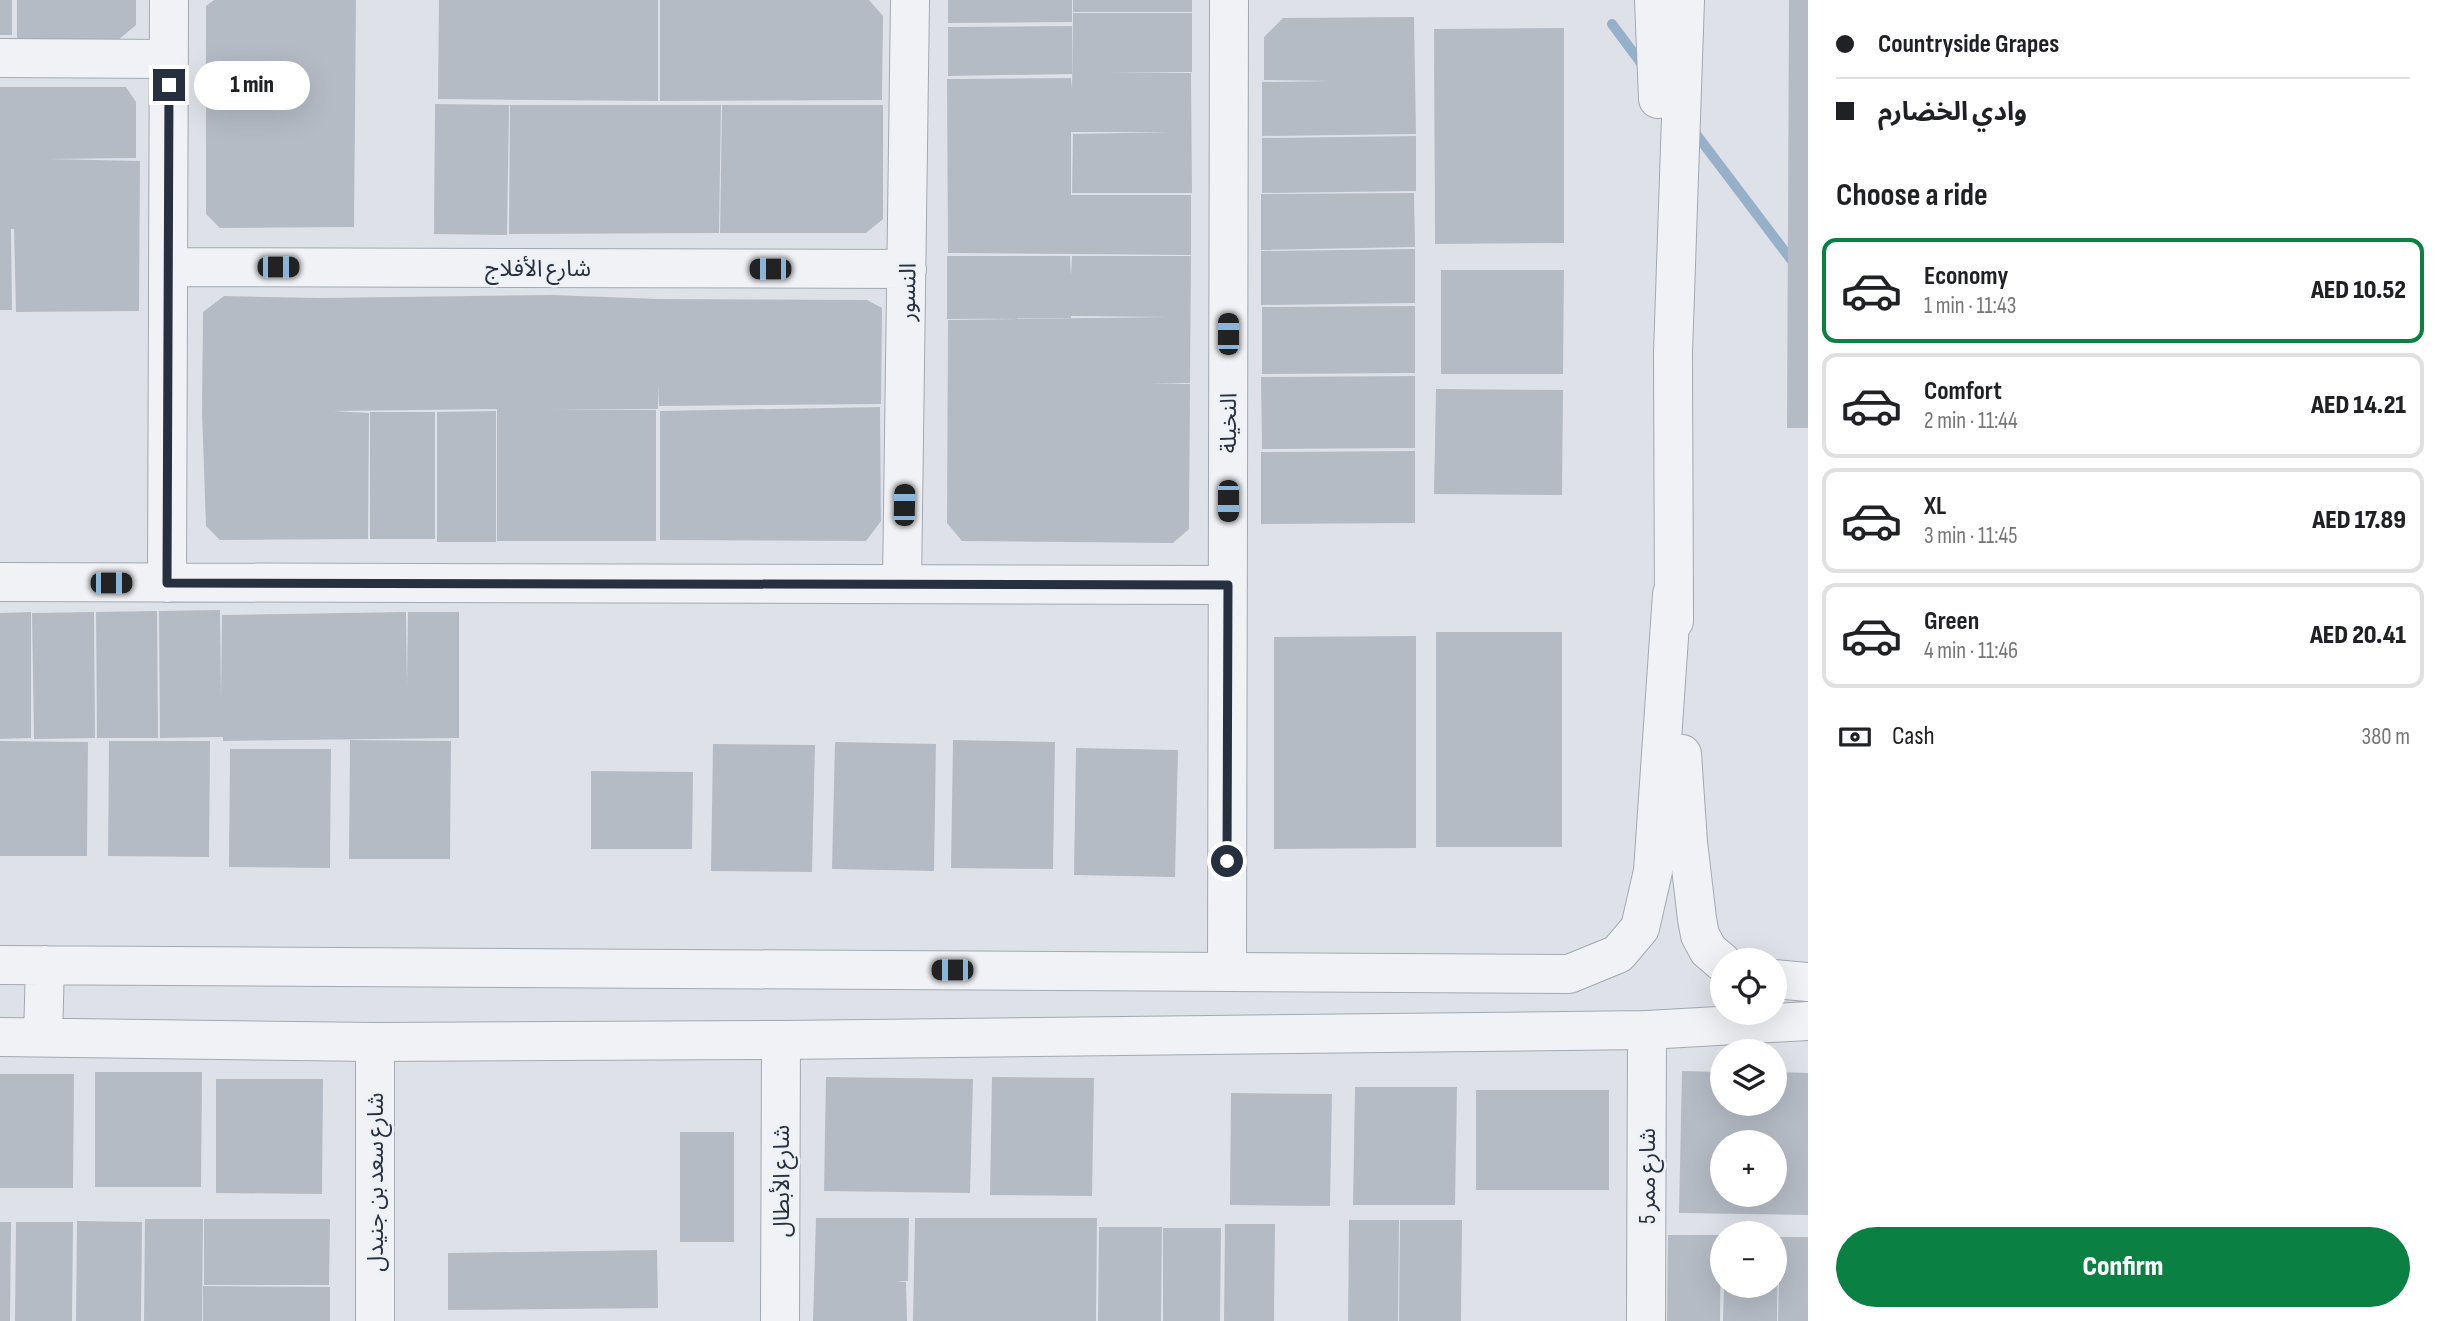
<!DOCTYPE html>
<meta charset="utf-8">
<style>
:root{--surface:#fff;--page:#f6f6f6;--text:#202124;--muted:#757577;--line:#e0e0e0;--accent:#0b8043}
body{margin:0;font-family:"Sofia Sans Condensed","Noto Sans Arabic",sans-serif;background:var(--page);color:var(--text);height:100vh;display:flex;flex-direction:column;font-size:26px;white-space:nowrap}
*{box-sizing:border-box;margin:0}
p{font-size:23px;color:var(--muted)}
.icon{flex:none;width:38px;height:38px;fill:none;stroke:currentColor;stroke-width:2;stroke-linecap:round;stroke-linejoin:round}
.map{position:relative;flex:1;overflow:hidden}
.details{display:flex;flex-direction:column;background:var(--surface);width:630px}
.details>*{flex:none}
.top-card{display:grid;align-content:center;height:154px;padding:0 28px;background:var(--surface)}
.buttons{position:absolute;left:1710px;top:948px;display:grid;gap:14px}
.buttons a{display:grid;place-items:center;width:77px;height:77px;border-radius:50%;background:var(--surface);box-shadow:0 7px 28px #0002;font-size:35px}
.end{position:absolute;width:32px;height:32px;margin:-16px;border:9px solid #27303f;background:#fff;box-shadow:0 0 0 4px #fff}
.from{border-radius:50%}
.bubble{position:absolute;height:49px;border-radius:24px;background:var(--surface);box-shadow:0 7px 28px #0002;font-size:23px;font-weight:800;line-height:49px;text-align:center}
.car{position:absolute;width:21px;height:42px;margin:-21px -10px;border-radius:9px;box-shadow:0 0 5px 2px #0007;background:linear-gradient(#222 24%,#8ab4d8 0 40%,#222 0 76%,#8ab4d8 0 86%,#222 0)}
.top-card b{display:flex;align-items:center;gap:24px;height:66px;font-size:26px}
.top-card b+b{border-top:2px solid var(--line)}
.top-card i{width:18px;height:18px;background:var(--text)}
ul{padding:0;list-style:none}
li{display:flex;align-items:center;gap:21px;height:105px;margin:0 14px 10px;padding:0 14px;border:4px solid var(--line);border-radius:14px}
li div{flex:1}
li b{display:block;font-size:26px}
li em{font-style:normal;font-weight:800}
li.active{border-color:var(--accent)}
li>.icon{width:63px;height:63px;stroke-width:1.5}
h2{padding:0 28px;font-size:32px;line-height:84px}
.pay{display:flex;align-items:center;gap:18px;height:77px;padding:0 28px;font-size:26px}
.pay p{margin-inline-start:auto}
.action{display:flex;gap:14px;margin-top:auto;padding:14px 28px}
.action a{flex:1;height:80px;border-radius:42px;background:var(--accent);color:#fff;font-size:28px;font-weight:800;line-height:80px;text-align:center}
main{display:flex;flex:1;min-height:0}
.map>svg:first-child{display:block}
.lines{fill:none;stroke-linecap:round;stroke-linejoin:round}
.stream{stroke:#97b0c9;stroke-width:10}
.building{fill:#b5bbc5;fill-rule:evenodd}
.minor-casing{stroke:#a3a9b2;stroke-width:40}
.tertiary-casing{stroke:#a3a9b2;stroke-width:40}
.minor{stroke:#f0f2f6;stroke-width:38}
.tertiary{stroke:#f0f2f6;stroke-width:38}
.route{stroke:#27303f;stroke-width:9}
.labels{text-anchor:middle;stroke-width:5;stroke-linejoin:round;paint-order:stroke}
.street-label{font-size:23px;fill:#27303f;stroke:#edf1f5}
</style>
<main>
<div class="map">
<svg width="1808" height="1321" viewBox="0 0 1808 1321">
<rect width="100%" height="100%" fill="#dee2e8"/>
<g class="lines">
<path class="stream" d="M1612,24L1641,63
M1696,134L1808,282"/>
</g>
<path class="building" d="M0,0H12V35H0Z
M17,0H136V25L118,40H17Z
M214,0H356L354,227L220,228L206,214V6Z
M439,0H658V101L438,99Z
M660,0H869L883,16L882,100L660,101Z
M948,0H1072V22L948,23Z
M1073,0H1192V12H1073Z
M1789,0H1808V428H1787Z
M1073,13H1192V72H1109L1191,73L1192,193H1072L1073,134L1172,132H1071V195H1191V255L948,253L947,79L1071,78L1072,89Z
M1414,17L1416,134L1262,136V82L1331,81L1264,80V37L1283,18Z
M1072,26V74L948,76V27Z
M1564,28V243L1435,244L1434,29Z
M0,87H126L136,102V158L50,159L140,161L139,311L16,312L14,229H11L12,310H0Z
M435,104L509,105L507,235L434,234Z
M510,105H721L719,233L509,234Z
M722,105H883V219L866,233H720Z
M1416,136V191L1262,193V138Z
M1414,193L1415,247L1261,250V194Z
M1415,249V303L1261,305V251Z
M947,256H1070L1071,275L1072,256H1191L1190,383H1150L1190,384L1189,529L1173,543L962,541L947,523L948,320L1169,317L1071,316V318L947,319Z
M1441,270H1564L1563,374H1441Z
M552,295L659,299L867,300L882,308L881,404L659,406L658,384V409H551L656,410V541H497V409L333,411L369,413L368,539L220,540L206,526L202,412L203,312L224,296L320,298Z
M1415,306V373L1262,374V307Z
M1415,376V448L1262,449L1261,377Z
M1436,389L1563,390L1562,495L1434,494Z
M880,407L881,521L866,541L660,540V411Z
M496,411V542H437V412Z
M370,412H435V539H370Z
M1415,451V523L1261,524V452Z
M220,610L221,699L222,615L406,612L407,685L408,612H459V738L223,741V737L160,738L159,611Z
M157,611L158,738H97L96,612Z
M31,612V738L0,739V613Z
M94,612L95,738L34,739L32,613Z
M1436,632H1562V847H1436Z
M1416,636V848L1274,849V637Z
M350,740L451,741L450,859H349Z
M953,740L1055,742L1053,869L951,868Z
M0,741L88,742L87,856H0Z
M109,741H210L209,857L108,856Z
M835,742L936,744L934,871L832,869Z
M713,744L815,745L812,872L711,871Z
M1076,748L1178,750L1175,877L1074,875Z
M230,749H331L330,868L229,867Z
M591,771L693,772L692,849H591Z
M1682,1071L1722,1072V1104H1774V1072L1808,1073V1215L1679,1213ZM1722,1143H1774V1195H1722Z
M95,1072H202L201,1187H95Z
M0,1074H74L73,1188H0Z
M826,1077L973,1079L970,1193L824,1191Z
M992,1077L1094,1078L1092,1196L990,1195Z
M216,1079H323L322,1194L216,1193Z
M1355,1087H1457L1455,1205H1353Z
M1476,1090H1609V1190H1476Z
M1231,1093L1332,1094L1330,1206L1230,1205Z
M680,1132H734V1242H680Z
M816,1218H909L908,1281H895L906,1282L907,1321H813Z
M915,1218H1097L1096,1321H913Z
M145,1219H203L202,1321H144Z
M204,1219H330L329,1285H204Z
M1349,1220H1399L1398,1321H1348Z
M1400,1220H1462L1461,1321H1399Z
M77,1221L142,1222L141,1321H76Z
M0,1222H11L10,1321H0Z
M16,1222H73L72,1321H15Z
M1225,1224H1275L1274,1321H1224Z
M1099,1227H1162L1161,1321H1098Z
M1163,1228H1221L1220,1321H1163Z
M1668,1235H1721L1720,1321H1667Z
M1774,1236H1778L1777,1321H1723L1724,1286H1774Z
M1780,1237H1808V1321H1778Z
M657,1250L658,1308L448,1310V1253Z
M203,1286L330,1287V1321H203Z"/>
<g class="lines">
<defs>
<path id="minor" d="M0,58L169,59
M169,267L907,269
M0,582L1228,585
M167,583L169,0
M902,584L910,0
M1227,972L1229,0
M375,1042V1321
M780,1321L781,1040
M1646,1321L1647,1030"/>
<path id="tertiary" d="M1654,0L1658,99
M1674,621L1673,353L1685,0
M1682,754L1688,842L1697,919L1700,935L1708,950L1722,962
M0,965L1569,974L1618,954L1640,928L1653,871L1672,594
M1774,979L1808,982
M0,1037L375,1042L781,1040L1647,1030L1808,1021
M43,1037L45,965"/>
</defs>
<use href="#minor" class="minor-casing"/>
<use href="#tertiary" class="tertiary-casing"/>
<use href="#minor" class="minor"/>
<use href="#tertiary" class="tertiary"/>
</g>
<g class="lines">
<path class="route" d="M169,85L167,583L1228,585L1227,861"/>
</g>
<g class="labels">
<g class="street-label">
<text x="538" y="276">شارع الأفلاج</text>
<text transform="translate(907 292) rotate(-89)" y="8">النسور</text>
<text transform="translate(1228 423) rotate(-90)" y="8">النخيلة</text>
<text transform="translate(1647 1176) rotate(-90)" y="8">شارع ممر 5</text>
<text transform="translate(781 1181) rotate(-90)" y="8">شارع الأبطال</text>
<text transform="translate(375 1182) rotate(-90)" y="8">شارع سعد بن جنيدل</text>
</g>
</g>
</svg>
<div class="buttons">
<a><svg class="icon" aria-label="locate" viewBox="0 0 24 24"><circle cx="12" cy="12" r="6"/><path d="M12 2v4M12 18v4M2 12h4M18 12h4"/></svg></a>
<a><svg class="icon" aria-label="layers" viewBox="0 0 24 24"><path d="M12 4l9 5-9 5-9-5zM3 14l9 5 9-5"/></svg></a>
<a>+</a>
<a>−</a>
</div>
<i class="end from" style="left:1227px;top:861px"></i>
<i class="end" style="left:169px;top:85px"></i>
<div class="bubble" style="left:194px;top:61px;width:116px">1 min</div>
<i class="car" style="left:278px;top:267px;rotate:90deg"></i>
<i class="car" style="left:770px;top:269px;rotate:270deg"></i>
<i class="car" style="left:1228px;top:334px;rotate:0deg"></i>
<i class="car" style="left:1228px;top:501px;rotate:180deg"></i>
<i class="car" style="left:904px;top:505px;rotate:1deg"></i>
<i class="car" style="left:111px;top:583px;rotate:90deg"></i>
<i class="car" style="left:952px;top:970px;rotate:270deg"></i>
</div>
<section class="details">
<div class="top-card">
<b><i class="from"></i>Countryside Grapes</b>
<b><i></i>وادي الخضارم</b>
</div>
<h2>Choose a ride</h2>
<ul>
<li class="active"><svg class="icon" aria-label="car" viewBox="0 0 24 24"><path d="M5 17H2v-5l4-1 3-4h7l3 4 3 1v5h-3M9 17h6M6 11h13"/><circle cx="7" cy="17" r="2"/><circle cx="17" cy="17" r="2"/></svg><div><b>Economy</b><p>1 min · 11:43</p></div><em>AED 10.52</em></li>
<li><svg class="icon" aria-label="car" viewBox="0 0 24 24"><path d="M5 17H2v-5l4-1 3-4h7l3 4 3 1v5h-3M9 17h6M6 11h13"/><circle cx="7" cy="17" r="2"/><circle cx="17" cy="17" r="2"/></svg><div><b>Comfort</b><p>2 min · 11:44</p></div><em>AED 14.21</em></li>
<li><svg class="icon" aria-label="car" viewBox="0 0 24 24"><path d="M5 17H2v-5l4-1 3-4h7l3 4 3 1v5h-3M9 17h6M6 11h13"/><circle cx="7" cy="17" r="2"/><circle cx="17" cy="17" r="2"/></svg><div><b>XL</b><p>3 min · 11:45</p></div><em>AED 17.89</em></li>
<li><svg class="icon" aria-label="car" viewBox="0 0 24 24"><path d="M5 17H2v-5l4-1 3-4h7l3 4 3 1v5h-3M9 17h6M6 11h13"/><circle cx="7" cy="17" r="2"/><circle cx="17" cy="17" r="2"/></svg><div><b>Green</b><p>4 min · 11:46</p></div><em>AED 20.41</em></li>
</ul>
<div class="pay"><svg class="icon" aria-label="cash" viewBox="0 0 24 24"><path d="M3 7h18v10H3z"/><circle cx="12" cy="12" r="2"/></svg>Cash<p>380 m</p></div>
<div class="action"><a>Confirm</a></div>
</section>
</main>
